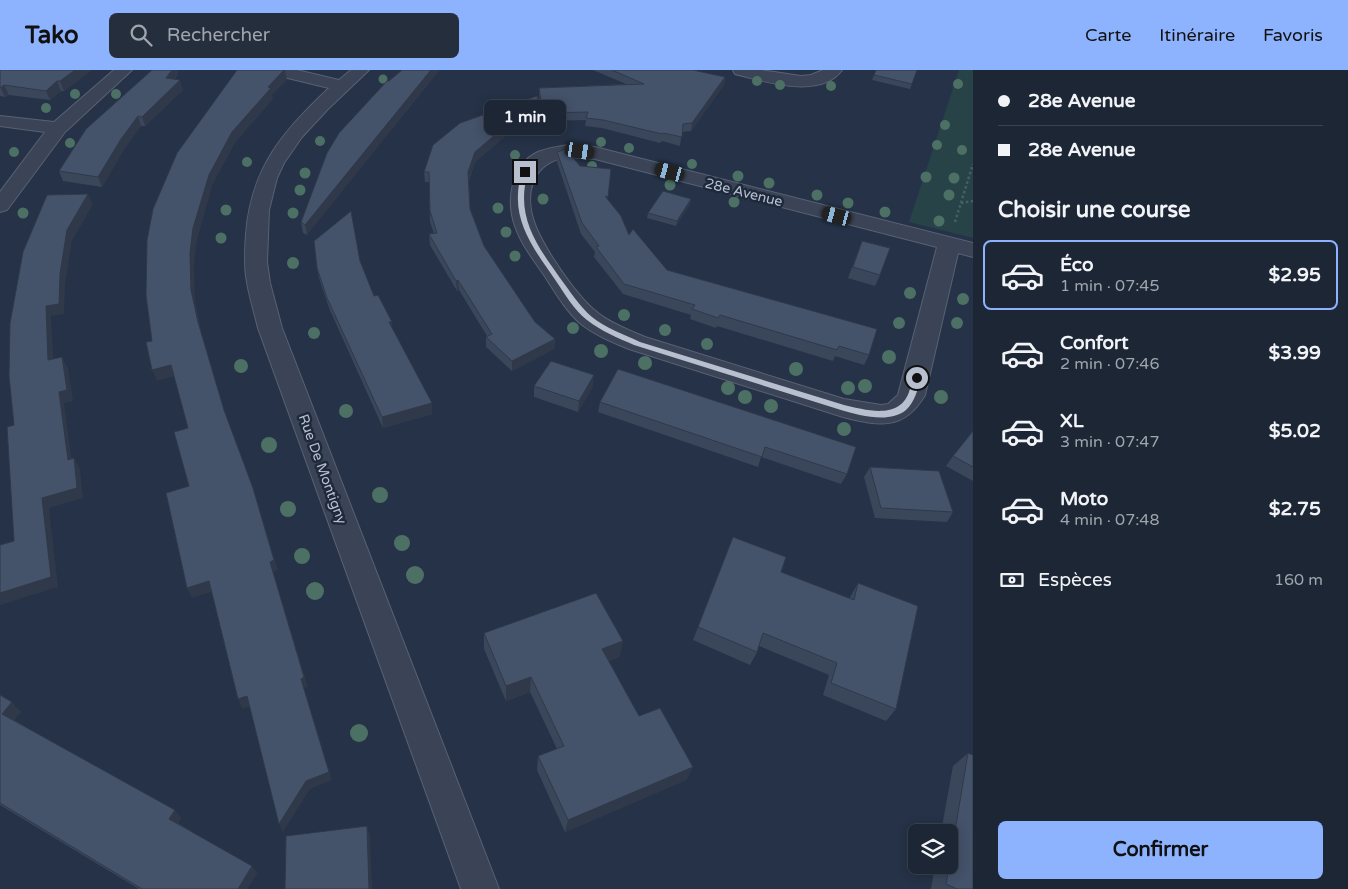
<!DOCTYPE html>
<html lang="fr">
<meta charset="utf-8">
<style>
:root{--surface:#1c2635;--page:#252e3d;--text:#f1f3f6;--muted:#a0a5ad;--line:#3a4350;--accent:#8db3ff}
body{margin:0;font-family:"Varela Round",sans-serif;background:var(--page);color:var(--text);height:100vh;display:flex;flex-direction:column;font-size:19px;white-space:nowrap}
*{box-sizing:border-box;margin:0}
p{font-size:16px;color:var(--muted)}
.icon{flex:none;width:28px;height:28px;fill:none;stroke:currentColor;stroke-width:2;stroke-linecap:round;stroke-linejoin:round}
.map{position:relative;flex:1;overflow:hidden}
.sheet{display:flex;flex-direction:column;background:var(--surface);width:375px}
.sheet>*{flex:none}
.hud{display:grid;align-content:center;height:110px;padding:0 25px;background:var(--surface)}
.fabs{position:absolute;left:908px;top:754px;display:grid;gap:10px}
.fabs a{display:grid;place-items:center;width:50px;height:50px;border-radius:8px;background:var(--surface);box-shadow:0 2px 12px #0003,0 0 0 1px var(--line);font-size:25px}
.end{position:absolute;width:22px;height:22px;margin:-11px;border:6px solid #b8c0cf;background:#111;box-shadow:0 0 0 2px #111}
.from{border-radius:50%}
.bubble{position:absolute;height:35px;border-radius:8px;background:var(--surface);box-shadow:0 2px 12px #0003,0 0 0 1px var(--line);font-size:16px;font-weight:800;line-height:35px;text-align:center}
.car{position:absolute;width:15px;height:30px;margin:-15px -8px;border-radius:6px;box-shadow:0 0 4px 1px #0007;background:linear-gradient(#222 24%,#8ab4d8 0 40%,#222 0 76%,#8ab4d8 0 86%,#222 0)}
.hud b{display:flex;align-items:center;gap:18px;height:48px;font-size:19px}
.hud b+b{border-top:1px solid var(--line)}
.hud i{width:12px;height:12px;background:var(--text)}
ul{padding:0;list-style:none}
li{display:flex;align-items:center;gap:15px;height:70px;margin:0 10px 8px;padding:0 15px;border:2px solid transparent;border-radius:8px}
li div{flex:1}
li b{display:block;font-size:19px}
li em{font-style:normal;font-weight:800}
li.current{border-color:var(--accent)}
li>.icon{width:45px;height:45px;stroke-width:1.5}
h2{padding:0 25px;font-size:22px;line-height:60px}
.pay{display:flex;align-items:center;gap:12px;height:55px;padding:0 25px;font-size:19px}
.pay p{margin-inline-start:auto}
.action{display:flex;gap:10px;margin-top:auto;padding:10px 25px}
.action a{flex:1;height:58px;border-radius:8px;background:var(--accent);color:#111;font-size:20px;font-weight:800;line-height:58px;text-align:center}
header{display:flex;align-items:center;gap:30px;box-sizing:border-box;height:70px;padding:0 25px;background:var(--accent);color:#111}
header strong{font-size:24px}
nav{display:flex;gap:28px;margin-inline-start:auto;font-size:18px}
.search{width:350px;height:45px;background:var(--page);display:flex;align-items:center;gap:12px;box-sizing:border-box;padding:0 18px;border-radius:8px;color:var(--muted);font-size:19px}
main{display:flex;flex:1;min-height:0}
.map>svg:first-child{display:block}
.green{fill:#274348}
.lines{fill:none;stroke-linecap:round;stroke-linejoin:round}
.minor-casing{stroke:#586273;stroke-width:2}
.path{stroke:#465f63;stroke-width:2.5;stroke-dasharray:2.5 2.5;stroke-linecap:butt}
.minor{fill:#3a4456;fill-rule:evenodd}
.tree{fill:#4d7064}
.wall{fill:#3a475b}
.shaded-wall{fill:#30394a}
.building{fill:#44526a;stroke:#30394a}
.route{fill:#b8c0cf}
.labels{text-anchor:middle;stroke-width:5;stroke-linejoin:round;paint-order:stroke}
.street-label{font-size:14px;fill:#b8c0cf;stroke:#1e293c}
</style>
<header>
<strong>Tako</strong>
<div class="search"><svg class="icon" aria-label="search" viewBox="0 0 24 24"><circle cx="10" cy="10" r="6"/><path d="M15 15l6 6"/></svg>Rechercher</div>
<nav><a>Carte</a><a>Itinéraire</a><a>Favoris</a></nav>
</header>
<main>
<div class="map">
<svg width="973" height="819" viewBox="0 0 973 819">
<rect width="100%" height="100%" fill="#253247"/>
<path class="green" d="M959,0H973V168L909,152Z"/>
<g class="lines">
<defs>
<path id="minor" d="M114,0H132L65,62L7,140L0,142V122L45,62L0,56V46L54,52Z
M269,0H297L339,10L351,0H369L328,39L302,67L284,93L277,108L269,140L267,192L270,213L282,258L499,819H461L258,258C254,241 248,223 246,206C244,192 245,178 246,164C251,98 283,61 329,18L271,4Z
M733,0H761L801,6L811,5L823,0H842C821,30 763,11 735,4Z
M568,75L595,77L973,173V187L958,183L925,325C904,361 879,356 843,347L629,279C612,272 595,265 581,254C566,241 555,222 544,205C533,189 521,174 515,156C506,131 511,94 538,82C547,78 558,77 568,75ZM568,87L595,89L937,177L898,325L888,334L881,335L844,329L645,267C629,260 612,254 598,243C577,227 546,181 536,157C523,125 531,92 568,87Z"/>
</defs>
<use href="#minor" class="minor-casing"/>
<path class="path" d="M961,133L973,131
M955,152L973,94"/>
<use href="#minor" class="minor"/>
</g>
<g class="tree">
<circle cx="383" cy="9" r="4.5"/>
<circle cx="757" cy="11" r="5"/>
<circle cx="958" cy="14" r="5"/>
<circle cx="780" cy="15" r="5"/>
<circle cx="831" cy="16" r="5"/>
<circle cx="75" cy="24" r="5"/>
<circle cx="116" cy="24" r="5"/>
<circle cx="46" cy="38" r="5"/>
<circle cx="945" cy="55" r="5"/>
<circle cx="320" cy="71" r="5"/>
<circle cx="601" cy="72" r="5"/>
<circle cx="70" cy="73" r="5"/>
<circle cx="937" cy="75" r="5"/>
<circle cx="629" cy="78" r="5"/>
<circle cx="962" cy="80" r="5"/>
<circle cx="14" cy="82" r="5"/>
<circle cx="515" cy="85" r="5"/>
<circle cx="247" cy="92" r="5"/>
<circle cx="692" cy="94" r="5"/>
<circle cx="592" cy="96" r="5"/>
<circle cx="305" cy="103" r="5.5"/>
<circle cx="738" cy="106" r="5.5"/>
<circle cx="926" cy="107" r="5.5"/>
<circle cx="954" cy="108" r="5.5"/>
<circle cx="769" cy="113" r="5.5"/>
<circle cx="670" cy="115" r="5.5"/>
<circle cx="300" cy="120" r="5.5"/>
<circle cx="817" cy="125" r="5.5"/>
<circle cx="949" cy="125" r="5.5"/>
<circle cx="543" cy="129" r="5.5"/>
<circle cx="734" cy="132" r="5.5"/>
<circle cx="848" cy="133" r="5.5"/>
<circle cx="498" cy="138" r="5.5"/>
<circle cx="226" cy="140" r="5.5"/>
<circle cx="885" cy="142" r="5.5"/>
<circle cx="23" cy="143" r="5.5"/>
<circle cx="293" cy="143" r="5.5"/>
<circle cx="939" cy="151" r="5.5"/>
<circle cx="506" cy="162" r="5.5"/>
<circle cx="221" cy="168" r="5.5"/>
<circle cx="515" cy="186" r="5.5"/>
<circle cx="293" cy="193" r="6"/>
<circle cx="910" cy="223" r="6"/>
<circle cx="963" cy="229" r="6"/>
<circle cx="624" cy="245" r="6"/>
<circle cx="899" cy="253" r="6"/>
<circle cx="957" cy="253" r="6"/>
<circle cx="573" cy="258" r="6"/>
<circle cx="665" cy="260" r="6"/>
<circle cx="314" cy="263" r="6"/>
<circle cx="707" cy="274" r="6"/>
<circle cx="601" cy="281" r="7"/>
<circle cx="889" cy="287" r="7"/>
<circle cx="645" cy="293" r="7"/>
<circle cx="241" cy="296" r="7"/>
<circle cx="796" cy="299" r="7"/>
<circle cx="865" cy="316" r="7"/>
<circle cx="728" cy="318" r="7"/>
<circle cx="848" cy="318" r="7"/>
<circle cx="745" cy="327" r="7"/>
<circle cx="941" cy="327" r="7"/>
<circle cx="771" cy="336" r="7"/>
<circle cx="346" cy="341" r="7"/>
<circle cx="844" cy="359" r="7"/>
<circle cx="269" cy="375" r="8"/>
<circle cx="380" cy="425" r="8"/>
<circle cx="288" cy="439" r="8"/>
<circle cx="402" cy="473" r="8"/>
<circle cx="302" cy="486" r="8"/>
<circle cx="415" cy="505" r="9"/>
<circle cx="315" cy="521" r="9"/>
<circle cx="359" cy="663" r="9"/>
</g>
<path class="wall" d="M0,0H92L64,21H61L50,30L9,25L5,27L0,26Z
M152,0H177L178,4L175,9L183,20L145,56H141L124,79L102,117L63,111L59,101Z
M593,0H693L725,7L724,15L691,61L682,62L680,76L662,71L660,73L602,58L585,56L586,50L543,51L539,26V18L626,14Z
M917,0L910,19L872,10L874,5Z
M389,11L307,165L303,163L301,152Z
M538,38L475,92L469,111L470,139L484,176L535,252L555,269L554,279L512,301L486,277V267L487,266L459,220L457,221L430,175L429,164H434L430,152L429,112H425L424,102Z
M557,82L580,96L611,99L607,129L629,165L667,200L869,285L864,295L835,286L833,291L717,256L716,258L690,249L691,245L623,224L594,187L595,182L581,164L557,92Z
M691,129L690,134L676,156L647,148L648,143Z
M862,171L880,205L875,216L848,208Z
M360,191L374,226L393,260L432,344L383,358L329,238L319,208L317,198Z
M618,299L847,404L841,414L761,387L758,397L598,342L600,332Z
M534,316H593L578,342L534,327Z
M973,361V411L946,396L953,386Z
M870,397L953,442L947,452L875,448L864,407Z
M733,467L781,502L849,529L858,513L896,639L886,651L823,625L829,605L759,576L757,582L750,595L693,570Z
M484,563L623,571L619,587L609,591L639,646L693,697L686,710L565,762L537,700L538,686L557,679L530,622L506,631L484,579Z
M0,625L21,642L14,650L181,748L178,753L257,803L247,819H139L0,735Z
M968,683L973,819H931L935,795H949V762H941L953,696Z"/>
<path class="shaded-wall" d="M75,0H92L64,21L60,11Z
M172,0H177L178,4L169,17L166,8Z
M284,0H285L287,10L272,25L273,29L235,73L212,116L197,170L194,195L195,231L202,264L228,351L198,252L191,220L190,183L193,158L209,105L232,62L268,17Z
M431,0H440L307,165L305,155Z
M725,7L724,15L691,61L692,53Z
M180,10L183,20L145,56L142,47Z
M57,11L61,21L50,30L46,21Z
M4,15L9,25L5,27L1,18Z
M538,28V38L475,92L468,112V102L475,82Z
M138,46L141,56L124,79L102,117L98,107L121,69Z
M88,124L93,134L72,171L65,215L64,244L51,246L54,301L48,290L46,236L60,204L67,160Z
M691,129L690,134L676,156L677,151Z
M458,210L459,220L457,221L456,211Z
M389,252H392L393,262Z
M555,269L554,279L512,301V291Z
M62,287L68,298L73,331L64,333L73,400L68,390L59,322Z
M171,295L175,306L157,311L152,300Z
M594,305L593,316L578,342L579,331Z
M432,333V344L383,358L382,347Z
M74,388L80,399L83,428L49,438L58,517L0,535V523L42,428Z
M253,418L278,500L273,502L308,617L304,618L332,710L310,719L283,762L279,754L301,609L270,492Z
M209,511L214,521L192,528L187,518Z
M623,571L619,587L599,595L602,579Z
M531,607L530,622L506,631V616Z
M247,626L251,636L242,639L238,629Z
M12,632L21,642L11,653L2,644Z
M693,697L686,710L565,762L568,750Z
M175,740L181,748L176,756L169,749Z
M367,756L370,766L372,819H369Z
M252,796L257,803L247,819H238Z"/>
<path class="building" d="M0,0H75L60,11H57L46,21L4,15L0,18Z
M152,0H172L166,8L180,10L142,47L138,46L121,69L98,107L59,101L86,59Z
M237,0H284L268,17L271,18L232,62L209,105L193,158L190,183L191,220L198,252L224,340L253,418L274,490L270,492L304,607L301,609L329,702L306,711L279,754L247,626L238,629L209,511L187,518L166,423L189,416L174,362L188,358L171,295L152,300L146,272L152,271L146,225L147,170L153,139L177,83Z
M402,0H431L305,155L301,152L327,83L339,63L387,11H389Z
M612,0H693L725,7L692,53L683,54L682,67L663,63L662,64L603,50L586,48L588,42L543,43L539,18L644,14Z
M876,0H917L912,14L874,5Z
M537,26L538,28L475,82L468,102L470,139L484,176L535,252L555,269L512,291L486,267L492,264L458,210L456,211L429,164L437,163L430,141L429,102H424L433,75L460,53Z
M566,79L580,96L611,99L608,127L605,126L621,146L629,165L633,159L667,200L877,259L869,285L839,276L837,280L720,245L718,248L692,239L695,235L624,214L596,177L599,176L582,153L557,82Z
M663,121L691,129L677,151L648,143Z
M88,124L67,160L60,204L59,234L46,236L48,290L62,287L67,320L59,322L68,390L74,388L77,418L42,428L51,507L0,523V475L14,471L7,357L14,355L9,306L10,253L23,182L47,125Z
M351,141L360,191L374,226L378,225L392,252H389L432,333L382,347L327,228L317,198L314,171Z
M862,171L890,178L880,205L853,197Z
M551,291L594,305L579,331L534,316Z
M618,299L856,377L847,404L765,377L762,387L600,332Z
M973,361V397L953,386Z
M870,397L939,401L953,442L881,438Z
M733,467L786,487L781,502L854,530L858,513L918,536L896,639L831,613L837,593L763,563L757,582L698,557Z
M596,523L623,571L602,579L639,646L660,638L693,697L568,750L538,686L564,676L531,607L506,616L484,563Z
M0,625L12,632L2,644L175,740L169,749L252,796L238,819H142L0,733Z
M968,683L973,685V819H957L946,814Z
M367,756L369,819H285L286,766Z"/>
<path class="route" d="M525,101L528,102C515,146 536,174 560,208C570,221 579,236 592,247C606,258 623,264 640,272L844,335C866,340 899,350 909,322C911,316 911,308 917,305L921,308C918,318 915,332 906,340C889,354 859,345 841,340L634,275C618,268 601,261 587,250C574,240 565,224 556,211C532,176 508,147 522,102Z"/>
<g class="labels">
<g class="street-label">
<text transform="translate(744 122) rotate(14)" y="5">28e Avenue</text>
<text transform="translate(323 399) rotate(70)" y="5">Rue De Montigny</text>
</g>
</g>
</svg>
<div class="fabs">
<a><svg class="icon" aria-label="layers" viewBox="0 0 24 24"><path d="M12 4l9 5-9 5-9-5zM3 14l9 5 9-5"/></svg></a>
</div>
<i class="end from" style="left:917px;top:308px"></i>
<i class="end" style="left:525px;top:102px"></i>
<div class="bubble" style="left:484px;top:30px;width:82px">1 min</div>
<i class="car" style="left:580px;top:81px;rotate:99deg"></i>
<i class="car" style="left:670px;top:102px;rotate:285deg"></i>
<i class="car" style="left:837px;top:146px;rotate:285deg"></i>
</div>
<section class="sheet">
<div class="hud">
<b><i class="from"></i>28e Avenue</b>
<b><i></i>28e Avenue</b>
</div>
<h2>Choisir une course</h2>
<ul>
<li class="current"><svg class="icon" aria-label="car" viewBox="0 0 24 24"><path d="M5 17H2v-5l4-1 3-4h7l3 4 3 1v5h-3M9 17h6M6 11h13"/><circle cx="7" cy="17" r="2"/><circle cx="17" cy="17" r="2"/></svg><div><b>Éco</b><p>1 min · 07:45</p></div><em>$2.95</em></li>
<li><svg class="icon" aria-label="car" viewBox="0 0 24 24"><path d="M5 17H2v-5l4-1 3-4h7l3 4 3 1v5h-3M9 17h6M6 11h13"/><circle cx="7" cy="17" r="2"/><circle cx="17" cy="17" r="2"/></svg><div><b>Confort</b><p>2 min · 07:46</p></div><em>$3.99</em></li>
<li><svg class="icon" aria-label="car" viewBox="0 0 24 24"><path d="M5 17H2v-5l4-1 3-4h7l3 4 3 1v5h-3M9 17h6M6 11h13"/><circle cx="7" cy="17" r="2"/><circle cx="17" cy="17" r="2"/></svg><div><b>XL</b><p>3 min · 07:47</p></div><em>$5.02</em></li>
<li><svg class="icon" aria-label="car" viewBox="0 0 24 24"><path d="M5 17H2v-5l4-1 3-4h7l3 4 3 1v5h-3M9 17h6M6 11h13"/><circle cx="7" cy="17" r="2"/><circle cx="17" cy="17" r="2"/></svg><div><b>Moto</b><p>4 min · 07:48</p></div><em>$2.75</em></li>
</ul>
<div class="pay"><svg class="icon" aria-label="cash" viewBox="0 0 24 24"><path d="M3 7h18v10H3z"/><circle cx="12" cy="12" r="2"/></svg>Espèces<p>160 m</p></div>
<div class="action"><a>Confirmer</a></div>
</section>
</main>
